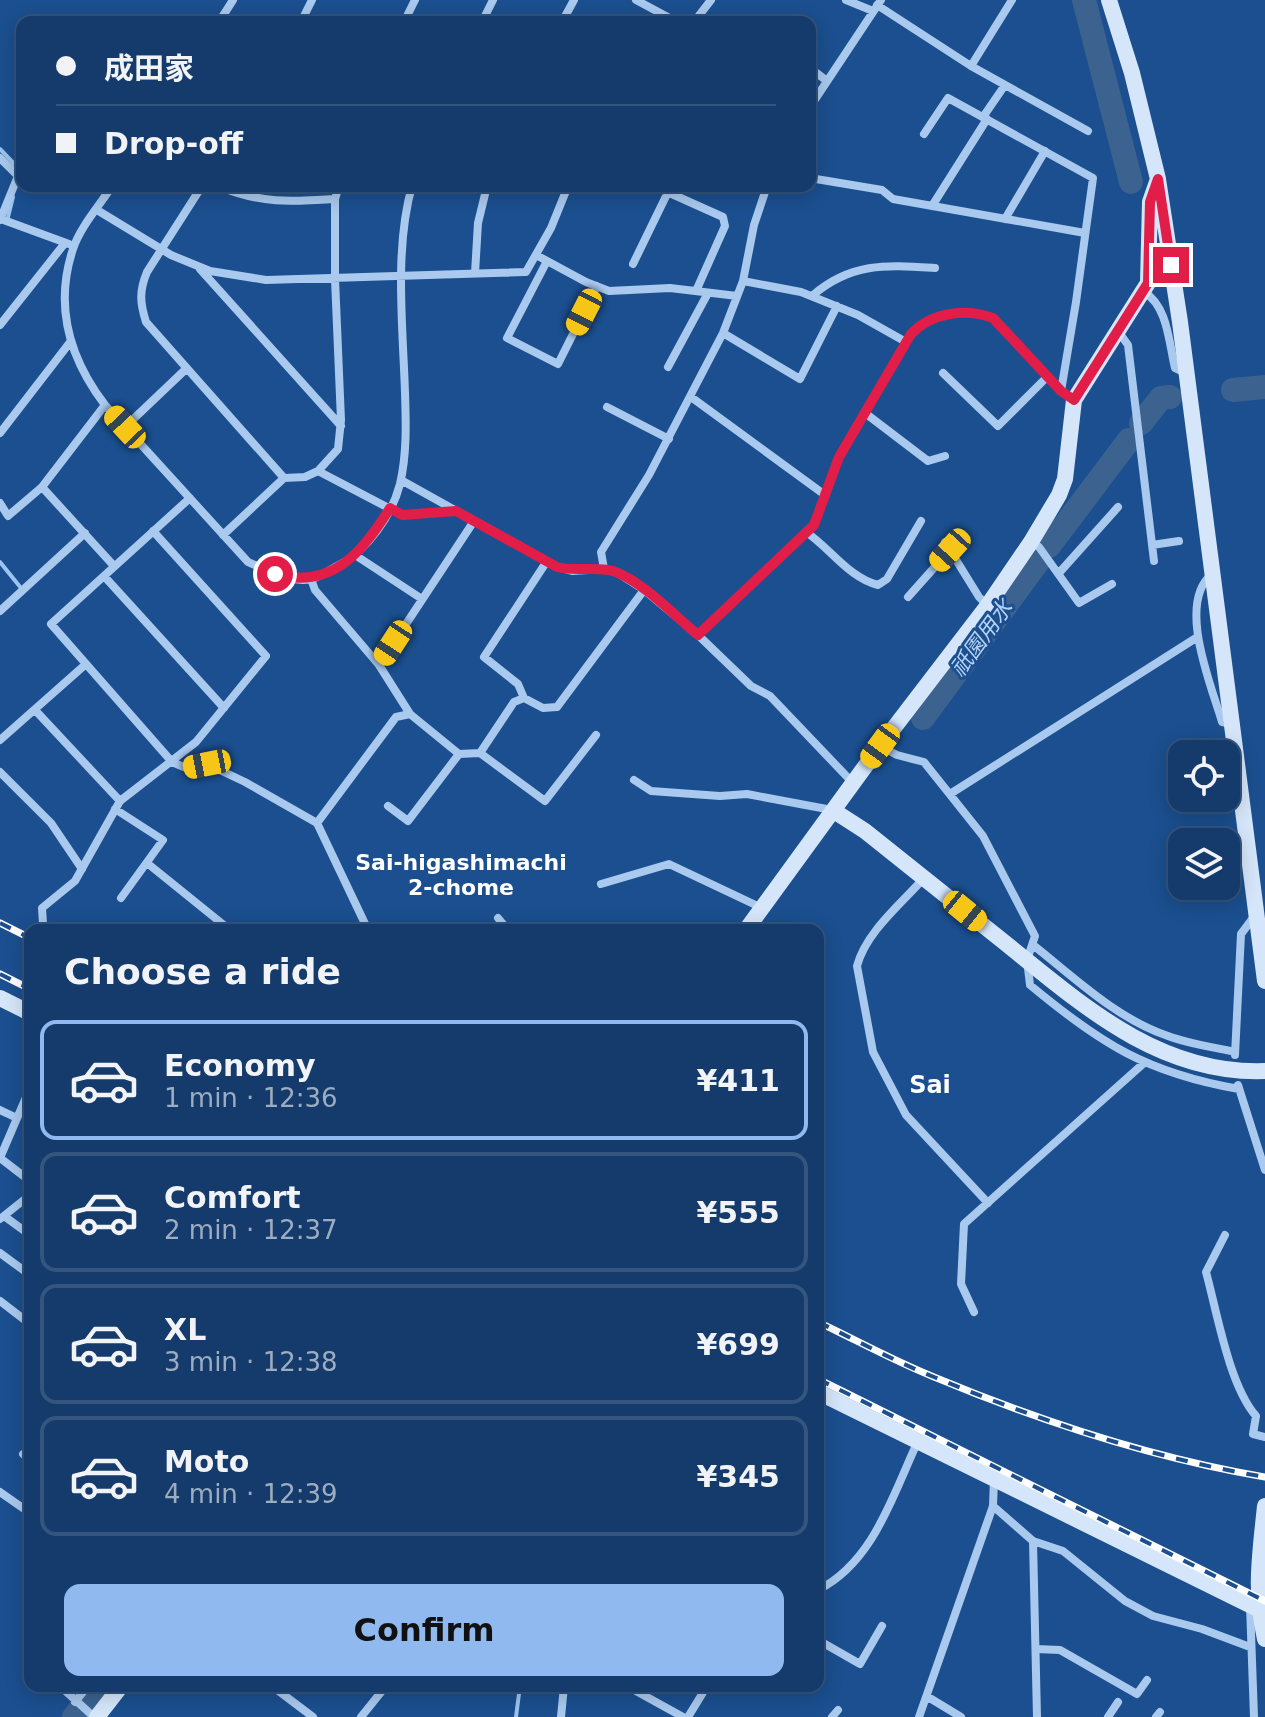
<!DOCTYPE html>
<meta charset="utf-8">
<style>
:root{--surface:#143b6b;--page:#1d4271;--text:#f1f3f6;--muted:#9dadc1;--line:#33557e;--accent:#90b9f0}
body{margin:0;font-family:"DejaVu Sans","Noto Sans JP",sans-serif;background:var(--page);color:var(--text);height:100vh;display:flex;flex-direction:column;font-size:30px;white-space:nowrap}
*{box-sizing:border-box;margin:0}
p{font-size:26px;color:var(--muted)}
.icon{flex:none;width:44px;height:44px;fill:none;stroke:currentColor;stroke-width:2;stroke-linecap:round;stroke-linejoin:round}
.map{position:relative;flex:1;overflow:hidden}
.panel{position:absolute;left:24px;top:924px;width:800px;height:768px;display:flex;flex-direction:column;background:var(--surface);border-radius:16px;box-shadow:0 4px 20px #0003,0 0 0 2px var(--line)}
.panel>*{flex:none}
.guide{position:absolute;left:16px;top:16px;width:800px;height:176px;border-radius:16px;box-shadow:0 4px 20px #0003,0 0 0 2px var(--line);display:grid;align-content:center;height:176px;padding:0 40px;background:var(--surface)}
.controls{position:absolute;left:1168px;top:740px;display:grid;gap:16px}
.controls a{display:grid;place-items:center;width:72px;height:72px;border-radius:16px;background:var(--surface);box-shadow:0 4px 20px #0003,0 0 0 2px var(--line);font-size:40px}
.end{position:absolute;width:36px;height:36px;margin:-18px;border:10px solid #e11d48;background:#fff;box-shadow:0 0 0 4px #fff}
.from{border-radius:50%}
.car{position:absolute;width:24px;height:48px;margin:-24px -12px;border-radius:10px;box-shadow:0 0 6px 2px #0007;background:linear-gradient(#f5c518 24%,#345 0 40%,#f5c518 0 76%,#345 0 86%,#f5c518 0)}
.guide b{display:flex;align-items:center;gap:28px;height:76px;font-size:30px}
.guide b+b{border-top:2px solid var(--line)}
.guide i{width:20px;height:20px;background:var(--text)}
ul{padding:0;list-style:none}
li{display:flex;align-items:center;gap:24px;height:120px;margin:0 16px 12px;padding:0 24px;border:4px solid var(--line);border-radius:16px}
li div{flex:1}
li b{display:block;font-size:30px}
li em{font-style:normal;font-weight:700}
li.active{border-color:var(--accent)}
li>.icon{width:72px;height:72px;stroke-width:1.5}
h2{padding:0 40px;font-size:36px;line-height:96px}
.cta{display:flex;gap:16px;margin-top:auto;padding:16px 40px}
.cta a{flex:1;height:92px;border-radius:16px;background:var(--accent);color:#111;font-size:32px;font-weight:700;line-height:92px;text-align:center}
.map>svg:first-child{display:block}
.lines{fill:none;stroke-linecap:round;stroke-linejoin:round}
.stream{stroke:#9cc4f0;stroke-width:4}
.river{stroke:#3c6290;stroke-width:24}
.street{stroke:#a9c9ee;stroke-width:8}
.secondary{stroke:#d6e6fa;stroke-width:16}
.rail-casing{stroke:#fff;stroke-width:7}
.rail{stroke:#1b4f8f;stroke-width:4;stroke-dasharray:12;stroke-linecap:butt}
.route{stroke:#e11d48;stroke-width:10}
.labels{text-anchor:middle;stroke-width:6;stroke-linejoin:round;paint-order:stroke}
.water-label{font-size:22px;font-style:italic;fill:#b5d3f5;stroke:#1b4f8f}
.neighbourhood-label{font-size:22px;font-weight:bold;fill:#fff;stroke:#1b4f8f}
.quarter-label{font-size:24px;font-weight:bold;fill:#fff;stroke:#1b4f8f}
</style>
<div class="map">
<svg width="1265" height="1717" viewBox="0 0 1265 1717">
<rect width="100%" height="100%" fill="#1b4f8f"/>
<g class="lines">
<path class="stream" d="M0,149L19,169
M8,217L13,197
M0,562L21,588
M516,1717L520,1686"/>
<path class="river" d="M1084,0L1131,182
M1233,390L1265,387
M1141,423L1161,398L1170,397
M1049,546L1129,440
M923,718L1040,559
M74,1717L98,1686"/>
<path class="street" d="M636,0L677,22
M846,0L873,11
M877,5L971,66L1088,131
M219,22L233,0
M301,22L312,0
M404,22L415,0
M482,22L493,0
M562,22L574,0
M694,22L711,0
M971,66L1012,0
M810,68L827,81
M810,107L881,0
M983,117L1005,85
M924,134L948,98L1093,178L1076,302L1061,391L1074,400
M0,158L18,176L0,220
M810,178L882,190L893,199L1085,233
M112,186C100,205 80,227 73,249C54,306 70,359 105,405L248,562C267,570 291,584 312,579C321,576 331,569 339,565C368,550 392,515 400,484C407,454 406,423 405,393C403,328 394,249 412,186
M202,186L147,272C139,291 140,303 146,322L284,478
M218,186C262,204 290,202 335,199
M654,186L723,217L725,226L696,291
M932,206L987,119
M97,210L171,255L210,271L266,280L526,272L551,228L568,186
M1,219L69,244
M1005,219L1045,151
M536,255L586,282L609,291L670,288L737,296
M547,261L507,338L558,364L597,286
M633,264L668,192
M200,269L341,426
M475,273L478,223L487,186
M743,281L801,292L858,315L906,342
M1144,292C1168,306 1169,344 1175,368L1186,373
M812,296C851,262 887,265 935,268
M0,325L65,243
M1118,331L1128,345L1154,561
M723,333L800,379L837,306
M668,367L708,293
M943,373L998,426L1047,377
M691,397L825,495L814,525L698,635
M607,407L669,439
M865,413L928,461L945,456
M125,427L187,368
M0,433L71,341
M318,471L402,515L456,511
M401,480L557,567L572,571L604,569L616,572L644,590L698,635L751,686L770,696L853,783
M42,487L114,566
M825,495L839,457L911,334C932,313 966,308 993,318L1061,391
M190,498L51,624L172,762L186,768L207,764L245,782L317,823L368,930
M0,503L8,516L42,487L105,405
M806,532C830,548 849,578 878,585L887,579L921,521
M223,535L284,478L305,477L318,471L338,449L341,420L335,279V199L339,186
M945,542L979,597L987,605
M1032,542L1039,547L1079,603L1112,584
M1152,545L1179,541
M355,555L422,599
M604,569L601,552L649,475L723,333L743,281L754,225L767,186
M1059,573L1118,507
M1212,574C1176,603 1212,687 1222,722L1232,724
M104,576L224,708
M311,579L315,590L379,665L410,714L459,754L480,753L514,702L524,698L543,708L557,707L644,590
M908,597L950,550
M0,611L85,533
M379,665L474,521
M524,698L518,684L484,657L547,561
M35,710L120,801
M0,740L86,664
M880,746L897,755L924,762L983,836L1035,936L1027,960L1030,985C1101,1044 1147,1073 1239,1089
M480,753L545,801L596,735
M0,772L51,823L82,869
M634,780L651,791L720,796L747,794L832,810
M950,794L1196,638
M388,806L408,821L459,754
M115,809L163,840L121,898
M317,823L396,717L410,714
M147,863L230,930
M924,878C901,904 866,932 857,966L873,1052L906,1115L988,1203
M601,884L669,864L762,908
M498,918L508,930
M57,930L43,924L42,908L75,881L120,801L196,742L266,656L153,531
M1033,945C1075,978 1117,1019 1168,1036C1190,1044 1213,1047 1235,1052
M1235,1055L1241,934L1256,914
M1238,1085L1265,1170
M0,1110L17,1118
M0,1158L30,1088
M0,1158L30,1181
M4,1216L30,1235
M0,1219L30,1195
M1225,1235L1206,1272C1217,1312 1229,1385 1256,1416L1253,1434L1265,1437
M0,1253L30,1275
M0,1301L30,1324
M974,1312L961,1284L964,1224L1144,1063
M23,1454L30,1460
M0,1492L30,1513
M993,1506L1033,1541L1063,1551L1125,1601L1153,1616L1202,1629L1250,1647
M1033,1541L1037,1717
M818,1590C874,1562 893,1494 918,1441
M1250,1605L1254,1717
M818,1640L860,1664L882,1626
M1036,1649L1060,1650L1137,1694L1147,1680
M60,1686L94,1717
M272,1686L313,1717
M627,1686L683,1717
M928,1697L961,1717
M75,1702L88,1686
M361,1717L386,1686
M561,1717L564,1686
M688,1717L707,1686
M832,1717L838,1710
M919,1717L993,1506L994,1479
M1108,1717L1118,1702
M1156,1717L1160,1712"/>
<path class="secondary" d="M1109,0L1132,73L1158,179L1180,322L1265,981
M834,811L865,831C911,868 958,905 1004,942C1081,1004 1159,1075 1265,1071
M746,930L880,746L988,605L1031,542L1059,495L1065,479L1074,400L1148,283L1150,202L1157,182
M0,998L30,1013
M818,1392L1258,1609
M1265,1506C1260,1555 1254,1590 1265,1639
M97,1717L121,1686"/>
<defs>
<path id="rail" d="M0,923L30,938
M0,974L30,989
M818,1322C856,1340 894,1361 934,1377C1040,1421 1152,1458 1265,1477
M818,1379L1265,1601"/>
</defs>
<use href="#rail" class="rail-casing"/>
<use href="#rail" class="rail"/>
</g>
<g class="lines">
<path class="route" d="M275,574C332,590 363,552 390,508L402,515L456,511L557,567C576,572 595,566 613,571C641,580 675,616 698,635L814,525L839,457L911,334C932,312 966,308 993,318L1061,391L1074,400L1148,283L1150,202L1158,179L1171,265"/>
</g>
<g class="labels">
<g class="water-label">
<text transform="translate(981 638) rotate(-54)" y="8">祇園用水</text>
</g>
<g class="neighbourhood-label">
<text x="461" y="870">Sai-higashimachi<tspan x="461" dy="25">2-chome</tspan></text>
</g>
<g class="quarter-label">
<text x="930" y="1093">Sai</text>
</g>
</g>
</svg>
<div class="controls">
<a><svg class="icon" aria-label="locate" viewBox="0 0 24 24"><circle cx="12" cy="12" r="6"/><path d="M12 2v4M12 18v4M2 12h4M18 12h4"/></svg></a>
<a><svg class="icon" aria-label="layers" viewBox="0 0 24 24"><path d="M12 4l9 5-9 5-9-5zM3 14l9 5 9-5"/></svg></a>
</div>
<i class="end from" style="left:275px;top:574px"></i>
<i class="end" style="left:1171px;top:265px"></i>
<i class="car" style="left:584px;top:312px;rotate:207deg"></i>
<i class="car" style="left:125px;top:427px;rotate:317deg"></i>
<i class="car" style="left:950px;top:550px;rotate:222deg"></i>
<i class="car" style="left:393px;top:643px;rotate:213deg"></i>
<i class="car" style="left:880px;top:746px;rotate:216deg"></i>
<i class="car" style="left:207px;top:764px;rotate:259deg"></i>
<i class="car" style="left:965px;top:911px;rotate:129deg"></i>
<div class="guide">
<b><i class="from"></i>成田家</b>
<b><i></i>Drop-off</b>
</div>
<section class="panel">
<h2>Choose a ride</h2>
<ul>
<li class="active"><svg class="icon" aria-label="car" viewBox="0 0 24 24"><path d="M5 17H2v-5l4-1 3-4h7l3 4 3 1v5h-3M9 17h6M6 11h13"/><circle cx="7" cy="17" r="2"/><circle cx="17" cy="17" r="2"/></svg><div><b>Economy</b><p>1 min · 12:36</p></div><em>¥411</em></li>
<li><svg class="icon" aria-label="car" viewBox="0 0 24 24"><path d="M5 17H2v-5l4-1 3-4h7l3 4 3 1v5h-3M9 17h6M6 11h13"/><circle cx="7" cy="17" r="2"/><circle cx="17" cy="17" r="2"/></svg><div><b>Comfort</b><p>2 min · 12:37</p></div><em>¥555</em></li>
<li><svg class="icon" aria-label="car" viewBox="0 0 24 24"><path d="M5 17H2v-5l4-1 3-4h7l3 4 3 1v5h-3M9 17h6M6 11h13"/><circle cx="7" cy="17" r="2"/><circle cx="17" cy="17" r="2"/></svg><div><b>XL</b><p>3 min · 12:38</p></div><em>¥699</em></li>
<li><svg class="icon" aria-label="car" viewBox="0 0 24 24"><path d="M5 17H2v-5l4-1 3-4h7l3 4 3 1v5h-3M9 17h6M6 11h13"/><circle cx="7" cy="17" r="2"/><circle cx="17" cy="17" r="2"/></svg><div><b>Moto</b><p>4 min · 12:39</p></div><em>¥345</em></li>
</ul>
<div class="cta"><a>Confirm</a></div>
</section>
</div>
